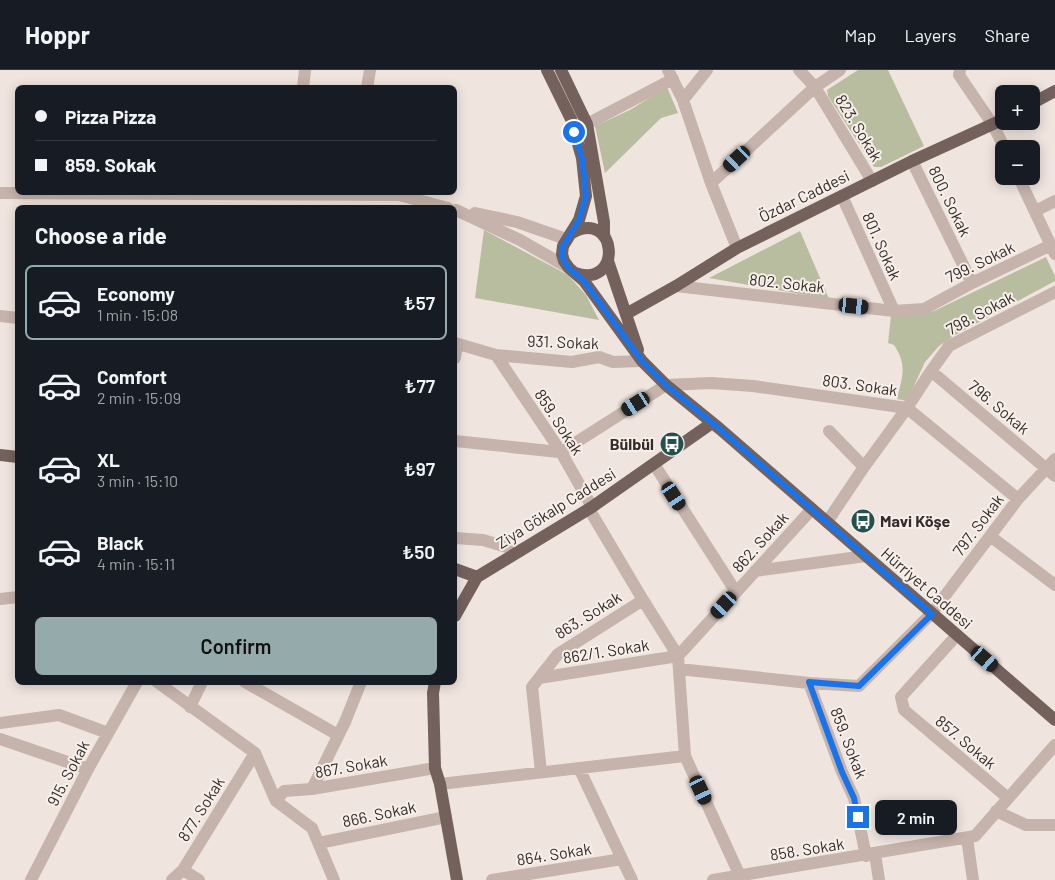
<!DOCTYPE html>
<meta charset="utf-8">
<style>
:root{--surface:#171b24;--page:#20242c;--text:#f1f3f6;--muted:#9ea1a6;--line:#363941;--accent:#95aaaa}
body{margin:0;font-family:Barlow,sans-serif;background:var(--page);color:var(--text);height:100vh;display:flex;flex-direction:column;font-size:19px;white-space:nowrap}
*{box-sizing:border-box;margin:0}
p{font-size:16px;color:var(--muted)}
.icon{flex:none;width:28px;height:28px;fill:none;stroke:currentColor;stroke-width:2;stroke-linecap:round;stroke-linejoin:round}
.map{position:relative;flex:1;overflow:hidden}
.details{position:absolute;left:15px;top:135px;width:442px;height:480px;display:flex;flex-direction:column;background:var(--surface);border-radius:8px;box-shadow:0 2px 12px #0003}
.details>*{flex:none}
.banner{position:absolute;left:15px;top:15px;width:442px;height:110px;border-radius:8px;box-shadow:0 2px 12px #0003;display:grid;align-content:center;height:110px;padding:0 20px;background:var(--surface)}
.buttons{position:absolute;left:995px;top:15px;display:grid;gap:10px}
.buttons a{display:grid;place-items:center;width:45px;height:45px;border-radius:8px;background:var(--surface);box-shadow:0 2px 12px #0003;font-size:25px}
.end{position:absolute;width:22px;height:22px;margin:-11px;border:6px solid #1a73e8;background:#fff;box-shadow:0 0 0 2px #fff}
.from{border-radius:50%}
.bubble{position:absolute;height:35px;border-radius:8px;background:var(--surface);box-shadow:0 2px 12px #0003;font-size:16px;font-weight:600;line-height:35px;text-align:center}
.car{position:absolute;width:15px;height:30px;margin:-15px -8px;border-radius:6px;box-shadow:0 0 4px 1px #0007;background:linear-gradient(#222 24%,#8ab4d8 0 40%,#222 0 76%,#8ab4d8 0 86%,#222 0)}
.banner b{display:flex;align-items:center;gap:18px;height:48px;font-size:19px}
.banner b+b{border-top:1px solid var(--line)}
.banner i{width:12px;height:12px;background:var(--text)}
ul{padding:0;list-style:none}
li{display:flex;align-items:center;gap:15px;height:75px;margin:0 10px 8px;padding:0 10px;border:2px solid transparent;border-radius:8px}
li div{flex:1}
li b{display:block;font-size:19px}
li em{font-style:normal;font-weight:600}
li.selected{border-color:var(--accent)}
li>.icon{width:45px;height:45px;stroke-width:1.5}
h2{padding:0 20px;font-size:22px;line-height:60px}
.button{display:flex;gap:10px;margin-top:auto;padding:10px 20px}
.button a{flex:1;height:58px;border-radius:8px;background:var(--accent);color:#111;font-size:20px;font-weight:600;line-height:58px;text-align:center}
header{display:flex;align-items:center;gap:30px;box-sizing:border-box;height:70px;padding:0 25px;background:var(--surface);border-bottom:1px solid var(--line)}
header strong{font-size:24px}
nav{display:flex;gap:28px;margin-inline-start:auto;font-size:18px}
.map>svg:first-child{display:block}
.green{fill:#b8bda0}
.lines{fill:none;stroke-linecap:round;stroke-linejoin:round}
.minor{stroke:#c6b3ab;stroke-width:12}
.major{stroke:#75615c;stroke-width:12}
.route{stroke:#1a73e8;stroke-width:6}
.labels{text-anchor:middle;stroke-width:4;stroke-linejoin:round;paint-order:stroke}
.street-label{font-size:16px;fill:#352b29;stroke:#f7efea}
.poi-label{font-size:16px;font-weight:bold;fill:#352b29;stroke:#f7efea;text-anchor:end}
</style>
<header>
<strong>Hoppr</strong>
<nav><a>Map</a><a>Layers</a><a>Share</a></nav>
</header>
<div class="map">
<svg width="1055" height="810" viewBox="0 0 1055 810">
<rect width="100%" height="100%" fill="#efe4de"/>
<path class="green" d="M858,0H888L924,76L881,97H874L828,26L827,20Z
M667,17L678,43L661,48L605,103L595,56L630,40Z
M484,160L568,205L586,225L599,250L475,228Z
M800,161L829,229L709,208Z
M1046,187L1055,206V211L957,264L939,276L925,292L907,331L897,329C902,307 908,296 894,275L888,273L891,246L920,245L934,241Z"/>
<g class="lines">
<path class="minor" d="M668,0L683,30L711,113L737,178
M799,0L815,17L872,111
M960,0L959,5L993,55L1005,79
M303,18L305,0
M367,18L370,0
M683,30L707,0
M587,54L673,9
M912,91L972,213
M1018,106L1055,184
M711,113L815,17L840,0
M0,123L399,125L448,138
M842,126L894,241
M456,140L520,170L569,198
M1035,141L1055,131
M475,143L517,152L566,169
M676,216L894,241L924,239L972,213L1051,175
M0,246L18,248
M455,273L496,285L572,292L599,287L613,292L642,291
M496,285L561,382L592,437
M455,288L457,274
M931,301L1055,406
M829,361L864,397
M455,371L559,382
M561,382L666,315L711,313L753,316L907,338L1018,429
M654,394L736,522
M589,439L643,530L678,586
M827,452L864,397L907,338L931,301L949,276L1055,222
M990,466L1055,515
M455,468L483,470L520,481
M755,501L866,486
M0,529L18,527
M957,565L901,627L904,640L1008,728
M679,599L809,613L842,702L854,728L866,786
M539,608L678,586
M157,612L255,683L276,731L312,758L334,810
M245,612L338,665
M809,613L859,616L932,543L1018,429L1055,389
M190,637L202,612
M0,653L59,645L108,663
M0,669L88,699
M685,686L740,806
M579,698L632,810
M541,702L532,617L558,584L643,530
M440,714L685,686L678,586L812,439
M312,719L345,652L361,612
M276,731L284,721L312,719L435,698
M996,741L1026,755H1055
M967,768L973,810
M319,773L446,747
M875,784L879,810
M183,800L199,810
M31,810L88,699L137,612
M172,810L183,800L255,683
M492,810L622,789
M713,810L975,766L1055,675"/>
<path class="major" d="M547,0L571,49L582,88L586,126L579,150L563,176L562,184L564,191L569,198L584,211L642,291L666,315L720,359L1055,650
M561,0L587,54L604,152V166
M1031,34L1055,21
M572,163C617,138 624,219 575,203
M608,191L638,280
M626,244L676,216L737,178L912,91L1004,49
M0,385L18,387
M455,499L477,507
M455,546L477,507L592,437L712,353
M435,612L433,623L435,698L440,714L457,810"/>
</g>
<g class="lines">
<path class="route" d="M574,62L582,88L586,126L579,150L563,176L562,184L564,191L569,198L584,211L642,291L666,315L720,359L932,544L859,616L809,612L842,702L854,728L858,747"/>
</g>
<defs>
<symbol id="bus-disc" viewBox="-11 -11 22 22"><circle r="9.5" fill="#24514d" stroke="#f7efea"/><path d="M-5-6H5V4H4V6H2V4H-2V6H-4V4H-5ZM-3.5-4V0h7V-4ZM-3.5 1.2v1.5H-2V1.2ZM2 1.2v1.5H3.5V1.2Z" fill="#fff"/></symbol>
</defs>
<g fill-rule="evenodd">
<use href="#bus-disc" x="658" y="360" width="28" height="28"/>
<use href="#bus-disc" x="849" y="437" width="28" height="28"/>
</g>
<g class="labels">
<g class="street-label">
<text transform="translate(859 58) rotate(59)" y="6">823. Sokak</text>
<text transform="translate(804 126) rotate(-26)" y="6">Özdar Caddesi</text>
<text transform="translate(950 131) rotate(64)" y="6">800. Sokak</text>
<text transform="translate(882 176) rotate(66)" y="6">801. Sokak</text>
<text transform="translate(980 192) rotate(-26)" y="6">799. Sokak</text>
<text transform="translate(787 213) rotate(6)" y="6">802. Sokak</text>
<text transform="translate(980 243) rotate(-28)" y="6">798. Sokak</text>
<text transform="translate(563 272) rotate(2)" y="6">931. Sokak</text>
<text transform="translate(860 315) rotate(8)" y="6">803. Sokak</text>
<text transform="translate(999 337) rotate(40)" y="6">796. Sokak</text>
<text transform="translate(559 352) rotate(57)" y="6">859. Sokak</text>
<text transform="translate(556 438) rotate(-32)" y="6">Ziya Gökalp Caddesi</text>
<text transform="translate(978 455) rotate(-53)" y="6">797. Sokak</text>
<text transform="translate(760 472) rotate(-48)" y="6">862. Sokak</text>
<text transform="translate(927 518) rotate(41)" y="6">Hürriyet Caddesi</text>
<text transform="translate(588 545) rotate(-32)" y="6">863. Sokak</text>
<text transform="translate(606 581) rotate(-9)" y="6">862/1. Sokak</text>
<text transform="translate(966 672) rotate(40)" y="6">857. Sokak</text>
<text transform="translate(849 673) rotate(69)" y="6">859. Sokak</text>
<text transform="translate(351 696) rotate(-10)" y="6">867. Sokak</text>
<text transform="translate(68 703) rotate(-62)" y="6">915. Sokak</text>
<text transform="translate(201 739) rotate(-58)" y="6">877. Sokak</text>
<text transform="translate(379 744) rotate(-12)" y="6">866. Sokak</text>
<text transform="translate(807 779) rotate(-9)" y="6">858. Sokak</text>
<text transform="translate(554 784) rotate(-9)" y="6">864. Sokak</text>
</g>
<g class="poi-label">
<text x="654" y="380">Bülbül</text>
<text x="880" y="457" text-anchor="start">Mavi Köşe</text>
</g>
</g>
</svg>
<div class="buttons">
<a>+</a>
<a>−</a>
</div>
<i class="end from" style="left:574px;top:62px"></i>
<i class="end" style="left:858px;top:747px"></i>
<div class="bubble" style="left:875px;top:730px;width:82px">2 min</div>
<i class="car" style="left:737px;top:89px;rotate:227deg"></i>
<i class="car" style="left:854px;top:236px;rotate:96deg"></i>
<i class="car" style="left:636px;top:334px;rotate:238deg"></i>
<i class="car" style="left:674px;top:426px;rotate:147deg"></i>
<i class="car" style="left:724px;top:535px;rotate:222deg"></i>
<i class="car" style="left:985px;top:589px;rotate:131deg"></i>
<i class="car" style="left:701px;top:720px;rotate:155deg"></i>
<div class="banner">
<b><i class="from"></i>Pizza Pizza</b>
<b><i></i>859. Sokak</b>
</div>
<section class="details">
<h2>Choose a ride</h2>
<ul>
<li class="selected"><svg class="icon" aria-label="car" viewBox="0 0 24 24"><path d="M5 17H2v-5l4-1 3-4h7l3 4 3 1v5h-3M9 17h6M6 11h13"/><circle cx="7" cy="17" r="2"/><circle cx="17" cy="17" r="2"/></svg><div><b>Economy</b><p>1 min · 15:08</p></div><em>₺57</em></li>
<li><svg class="icon" aria-label="car" viewBox="0 0 24 24"><path d="M5 17H2v-5l4-1 3-4h7l3 4 3 1v5h-3M9 17h6M6 11h13"/><circle cx="7" cy="17" r="2"/><circle cx="17" cy="17" r="2"/></svg><div><b>Comfort</b><p>2 min · 15:09</p></div><em>₺77</em></li>
<li><svg class="icon" aria-label="car" viewBox="0 0 24 24"><path d="M5 17H2v-5l4-1 3-4h7l3 4 3 1v5h-3M9 17h6M6 11h13"/><circle cx="7" cy="17" r="2"/><circle cx="17" cy="17" r="2"/></svg><div><b>XL</b><p>3 min · 15:10</p></div><em>₺97</em></li>
<li><svg class="icon" aria-label="car" viewBox="0 0 24 24"><path d="M5 17H2v-5l4-1 3-4h7l3 4 3 1v5h-3M9 17h6M6 11h13"/><circle cx="7" cy="17" r="2"/><circle cx="17" cy="17" r="2"/></svg><div><b>Black</b><p>4 min · 15:11</p></div><em>₺50</em></li>
</ul>
<div class="button"><a>Confirm</a></div>
</section>
</div>
